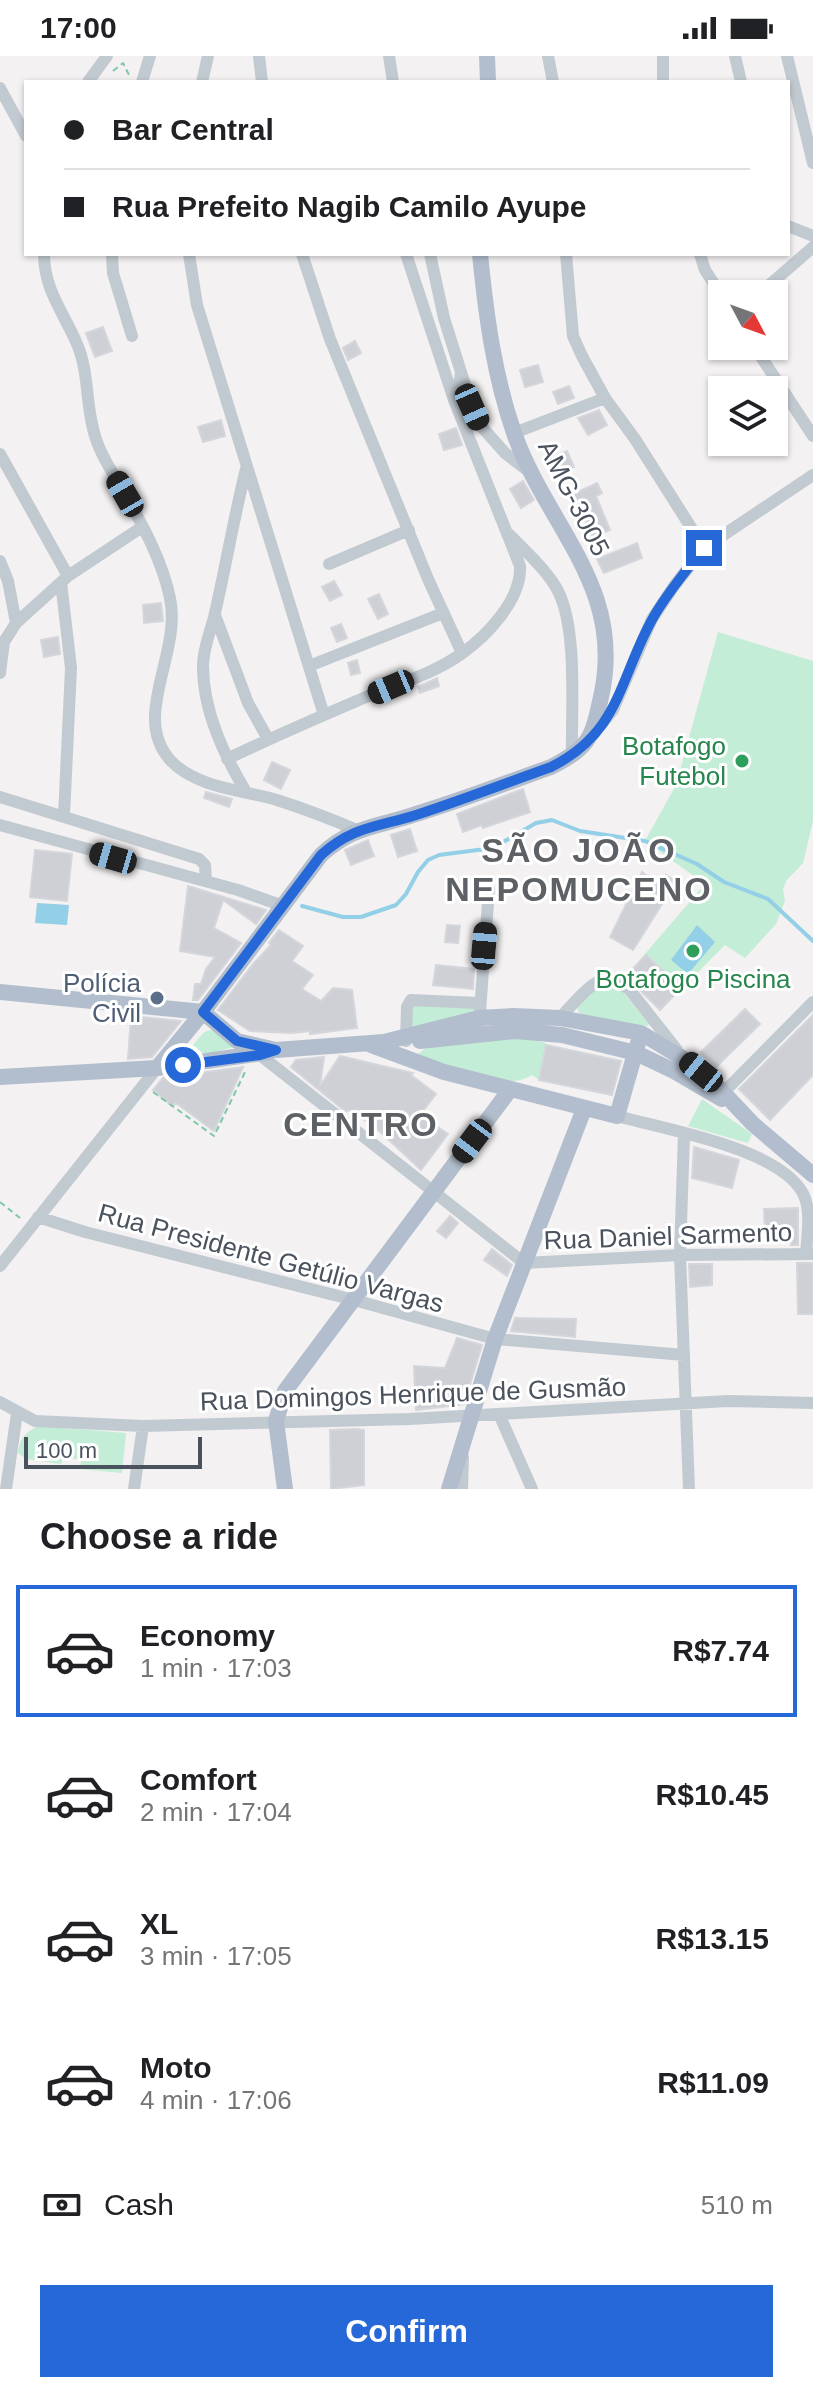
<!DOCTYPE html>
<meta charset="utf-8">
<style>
:root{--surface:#fff;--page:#f6f6f6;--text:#202124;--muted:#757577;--line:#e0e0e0;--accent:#2668d7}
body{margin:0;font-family:Helvetica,sans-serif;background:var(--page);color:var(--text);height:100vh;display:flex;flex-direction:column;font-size:30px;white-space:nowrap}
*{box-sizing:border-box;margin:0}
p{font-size:26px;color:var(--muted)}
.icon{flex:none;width:44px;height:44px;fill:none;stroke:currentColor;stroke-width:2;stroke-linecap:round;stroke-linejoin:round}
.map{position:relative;height:1433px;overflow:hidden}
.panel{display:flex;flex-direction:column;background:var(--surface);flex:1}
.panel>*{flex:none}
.top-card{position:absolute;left:24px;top:24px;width:766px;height:176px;border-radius:0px;box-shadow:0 2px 6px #0004;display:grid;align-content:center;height:176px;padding:0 40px;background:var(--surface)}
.needle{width:52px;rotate:131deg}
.buttons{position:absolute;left:708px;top:224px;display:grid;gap:16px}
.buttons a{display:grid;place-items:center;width:80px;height:80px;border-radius:0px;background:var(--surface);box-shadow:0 2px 6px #0004;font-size:40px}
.scale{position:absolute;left:24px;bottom:20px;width:178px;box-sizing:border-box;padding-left:8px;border:4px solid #4a525d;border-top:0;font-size:22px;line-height:28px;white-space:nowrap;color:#4a525d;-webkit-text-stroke:6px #fff;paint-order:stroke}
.end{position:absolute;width:36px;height:36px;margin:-18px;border:10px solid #2668d7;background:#fff;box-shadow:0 0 0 4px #fff}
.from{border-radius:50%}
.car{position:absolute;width:24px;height:48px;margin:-24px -12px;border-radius:10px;box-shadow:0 0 6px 2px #0007;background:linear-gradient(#222 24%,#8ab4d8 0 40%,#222 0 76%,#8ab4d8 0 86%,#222 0)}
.top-card b{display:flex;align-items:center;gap:28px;height:76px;font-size:30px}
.top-card b+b{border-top:2px solid var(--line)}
.top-card i{width:20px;height:20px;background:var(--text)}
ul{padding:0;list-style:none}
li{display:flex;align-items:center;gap:24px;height:132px;margin:0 16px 12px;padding:0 24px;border:4px solid transparent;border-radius:0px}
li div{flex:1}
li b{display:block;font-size:30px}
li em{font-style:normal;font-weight:800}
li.selected{border-color:var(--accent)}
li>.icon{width:72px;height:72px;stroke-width:1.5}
h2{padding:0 40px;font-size:36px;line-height:96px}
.pay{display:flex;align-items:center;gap:20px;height:88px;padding:0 40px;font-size:30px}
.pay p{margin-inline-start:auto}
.button{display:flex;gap:16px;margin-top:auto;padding:16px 40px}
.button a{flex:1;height:92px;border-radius:0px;background:var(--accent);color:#fff;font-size:32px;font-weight:800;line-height:92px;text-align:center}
.status{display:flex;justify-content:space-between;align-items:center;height:56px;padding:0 40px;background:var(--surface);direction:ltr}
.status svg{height:22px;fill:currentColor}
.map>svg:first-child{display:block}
.green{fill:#c3edd6}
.water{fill:#93cfe6}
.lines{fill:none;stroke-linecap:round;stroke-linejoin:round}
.stream{stroke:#93cfe6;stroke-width:4}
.building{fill:#ced0d5;stroke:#d5d6db;stroke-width:2}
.path{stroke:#7dc8a8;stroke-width:2;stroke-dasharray:6 4;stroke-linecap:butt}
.minor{stroke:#c2cad1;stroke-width:12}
.major{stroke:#b2becd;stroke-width:16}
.route{stroke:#2668d7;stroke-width:10}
.leisure-dot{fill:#2e9e5b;stroke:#fff;stroke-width:3}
.service-dot{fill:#5c6f8a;stroke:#fff;stroke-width:3}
.labels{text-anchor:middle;stroke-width:6;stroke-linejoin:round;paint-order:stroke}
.street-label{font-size:26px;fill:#4a525d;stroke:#fff}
.leisure-label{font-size:26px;fill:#27864d;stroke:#fff;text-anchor:end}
.service-label{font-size:26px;fill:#4e5e75;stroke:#fff;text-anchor:end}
.district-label{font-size:34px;font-weight:bold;letter-spacing:2px;fill:#5d6065;stroke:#fff}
</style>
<div class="status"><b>17:00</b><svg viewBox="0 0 49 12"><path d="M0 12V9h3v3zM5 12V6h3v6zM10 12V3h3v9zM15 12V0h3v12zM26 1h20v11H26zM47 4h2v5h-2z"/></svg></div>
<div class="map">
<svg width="813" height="1433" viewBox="0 0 813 1433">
<rect width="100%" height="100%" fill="#f3f1f1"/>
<path class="green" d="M718,576L813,605V765L803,807L786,825L783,834L785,845L776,868L745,902L725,889L660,954L626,920L705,828L645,785L676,729Z
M608,926L623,936L649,968L648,970L583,965L577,952L581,943Z
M410,948L477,949L473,961L410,976Z
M210,974L216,975L234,991L208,998L190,993L203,977Z
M503,977L546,987L539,1024L532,1019C501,1038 449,1010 417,999L426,992Z
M702,1043L752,1078L748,1087L688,1070Z
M38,1370L126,1377L122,1417L80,1413L81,1404L64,1401L61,1408L26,1403L18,1397C20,1382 25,1377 38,1370Z"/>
<path class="water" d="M37,847L69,849L67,869L35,867Z
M697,869L715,886L688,918L671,904Z"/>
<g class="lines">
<path class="stream" d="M302,850L343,861H361L396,849L406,838L418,816L428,804L439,799L493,792L536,767L552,764L580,775L645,785L697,808L724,826L768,843L813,885"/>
</g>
<path class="building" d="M103,271L112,295L95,301L86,277Z
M355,285L361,297L348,304L343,292Z
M538,309L543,326L525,331L520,314Z
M569,330L574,342L558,348L553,336Z
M599,354L607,369L588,379L578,362Z
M221,364L225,380L203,386L198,371Z
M456,372L462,389L444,394L439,378Z
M567,395L574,411L554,420L547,403Z
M523,425L534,444L521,452L510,433Z
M597,427L602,437L596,440L610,474L593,481L573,438Z
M637,487L642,502L604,517L597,503Z
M334,525L342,539L330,545L322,531Z
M379,538L388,558L378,563L368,543Z
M161,547L163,565L144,567L143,549Z
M341,568L347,582L337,586L331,572Z
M58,581L60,598L44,601L41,584Z
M357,604L360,617L351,619L348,607Z
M437,622L439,630L420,637L418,631Z
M272,706L290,714L281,733L264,724Z
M523,733L530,756L483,772L482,769L463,776L457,758Z
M206,736L232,743L229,751L204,742Z
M410,773L417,795L398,801L391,779Z
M368,784L374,800L351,809L345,794Z
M35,794L72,798L67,845L30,841Z
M642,816L660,830L666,819L676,826L633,894L610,881Z
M188,830L266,854L256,868L223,844L214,872L241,887L198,944H193L195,928H201L206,913L215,901L180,895Z
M447,869L460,870L458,887L445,886Z
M279,874L303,890L292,905L313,919L302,933L321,945L333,932L352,934L357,972L310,978V975L291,977L250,975L218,954L254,907L271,889L269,887Z
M646,899L681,932L660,954L626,920Z
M436,909L474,913L473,933L433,929Z
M745,953L760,968L716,1011L701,996Z
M813,959V1019L770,1064L739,1033Z
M131,960L181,965L152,1001L128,1003Z
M546,989L621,1005L612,1039L539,1024Z
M340,1000L413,1017L411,1019L436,1038L420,1059L448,1078L421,1114L374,1070L348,1054L346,1056L291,1011L296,1004L324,1001L320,1030Z
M243,1011L214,1075L176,1047L172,1050L153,1034L163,1022Z
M694,1091L739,1104L732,1132L692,1122Z
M798,1152V1189H791L794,1174L765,1175L764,1153Z
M450,1160L458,1167L446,1182L437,1175Z
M492,1193L512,1209L507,1220L484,1204Z
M797,1207H813V1258H798Z
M689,1208H712V1229L690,1231Z
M515,1262L576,1263L575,1281L511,1275Z
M457,1282L482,1289L464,1348L416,1354L414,1310L445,1312Z
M357,1373L364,1374V1429L331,1433L330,1374Z"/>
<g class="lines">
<path class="path" d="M113,15L123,7L130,21
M153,1036L214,1080L246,1014
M0,1146L20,1162"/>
<path class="minor" d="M259,0L262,26
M389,0L393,26
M548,0L553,26
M735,0L741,26
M787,0L813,107
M88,26L107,0
M142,26L150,0
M202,26L208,0
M663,26V0
M0,32L26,80
M788,170L813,180
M44,198C44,234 64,257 77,288C90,318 85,352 96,383C102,402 114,419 124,436C143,470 162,504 170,542C182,598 130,661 171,705C197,732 243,734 277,744C305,753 331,763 357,774
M112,198L113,217L132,280
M189,198L197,249L324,659
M302,198L330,283L428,523L462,597
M406,198L455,347
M430,198L444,262L472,351L481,370L505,397L531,417
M566,198L573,280L582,300L605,342L635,383L704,492
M700,198L705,214L722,240
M759,238L813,191
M754,290L813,380
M514,377L605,342
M0,398L68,520
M246,413C234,461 226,509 215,557C211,575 203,591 203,610C203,655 224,699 246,736
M510,479C526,496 547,514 558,535C578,574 571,656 572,700
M0,505L8,525L16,567
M329,508L409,474
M61,526L71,612L64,760
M215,559L248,647L268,683
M309,610L443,557
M0,617L4,586L16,567L68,520L142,471
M592,680L613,654L652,563L674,530L704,492L813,419
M227,703C273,681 319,661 366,641C398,628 433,618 461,598C487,580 522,543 520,510L456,349L461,317
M0,741L199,803L205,809L206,825
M0,769L238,834L283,850
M560,962C575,946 588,928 608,921L629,933L677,994
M479,969L489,833
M406,985L407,951L411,944L479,947
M260,999L524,1207L680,1199L813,1198
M720,1040L813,946
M617,1060C663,1073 787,1093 805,1142C811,1159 807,1180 806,1198
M684,1078L680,1199L689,1433
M38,1161L85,1176L354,1244L495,1283L684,1299
M0,1210L157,1012
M0,1346L35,1365L143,1370L410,1363L728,1345L813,1347
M499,1358L532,1433
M6,1433L17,1357
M134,1433L143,1370
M462,1433L463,1401"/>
<path class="major" d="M487,0L488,26
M0,936L203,956
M203,956L237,985L276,994L384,986L479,962L513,960L560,962L641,977L684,1003L717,1030L753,1068L813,1119
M420,985L515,975L562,979L636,997L674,1015L722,1043
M371,989L444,1016L617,1060L638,987
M157,1012L203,956L321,799C352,770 378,771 416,758C462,744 506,727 551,711C590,691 592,682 601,641C626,531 547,471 514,377C494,319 486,259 480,198
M0,1021L157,1012L269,996
M285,1433L276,1365L285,1335L509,1035
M449,1433L495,1283L584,1053"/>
</g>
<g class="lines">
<path class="route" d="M183,1009L260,999L276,994L237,985L203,956L321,799C353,770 378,771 416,759C462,744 506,727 551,711C621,676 619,622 653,562C667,537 686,515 704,492"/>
</g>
<g class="leisure-dot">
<circle cx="742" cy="705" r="8"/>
<circle cx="693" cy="895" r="8"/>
</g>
<circle class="service-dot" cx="157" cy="942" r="8"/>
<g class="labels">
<g class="street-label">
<text transform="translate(574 442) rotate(63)" y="9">AMG-3005</text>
<text transform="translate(668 1180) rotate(-2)" y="9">Rua Daniel Sarmento</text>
<text transform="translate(271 1202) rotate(15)" y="9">Rua Presidente Getúlio Vargas</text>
<text transform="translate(413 1338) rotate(-2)" y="9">Rua Domingos Henrique de Gusmão</text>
</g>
<g class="leisure-label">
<text x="726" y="699">Botafogo<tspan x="726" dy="30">Futebol</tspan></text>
<text x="693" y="932" text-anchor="middle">Botafogo Piscina</text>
</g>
<g class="service-label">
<text x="141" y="936">Polícia<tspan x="141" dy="30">Civil</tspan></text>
</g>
<g class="district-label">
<text x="579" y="806">SÃO JOÃO<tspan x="579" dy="39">NEPOMUCENO</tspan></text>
<text x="361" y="1080">CENTRO</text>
</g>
</g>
</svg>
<div class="buttons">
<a><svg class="needle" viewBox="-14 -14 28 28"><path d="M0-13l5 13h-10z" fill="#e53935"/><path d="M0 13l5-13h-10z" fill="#757577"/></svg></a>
<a><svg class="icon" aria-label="layers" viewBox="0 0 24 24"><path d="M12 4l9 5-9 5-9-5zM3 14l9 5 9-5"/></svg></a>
</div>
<div class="scale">100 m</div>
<i class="end from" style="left:183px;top:1009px"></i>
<i class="end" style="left:704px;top:492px"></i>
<i class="car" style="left:472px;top:351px;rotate:156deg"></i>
<i class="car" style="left:125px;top:438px;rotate:330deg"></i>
<i class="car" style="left:391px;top:631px;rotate:247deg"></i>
<i class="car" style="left:113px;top:802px;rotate:286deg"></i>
<i class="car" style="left:484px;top:890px;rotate:5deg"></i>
<i class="car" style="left:701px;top:1016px;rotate:309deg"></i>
<i class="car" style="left:472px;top:1085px;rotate:217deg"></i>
<div class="top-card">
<b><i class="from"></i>Bar Central</b>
<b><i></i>Rua Prefeito Nagib Camilo Ayupe</b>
</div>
</div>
<section class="panel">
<h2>Choose a ride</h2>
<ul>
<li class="selected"><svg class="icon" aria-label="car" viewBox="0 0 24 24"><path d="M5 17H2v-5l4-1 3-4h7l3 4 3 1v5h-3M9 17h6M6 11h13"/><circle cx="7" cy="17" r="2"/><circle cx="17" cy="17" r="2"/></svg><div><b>Economy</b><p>1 min · 17:03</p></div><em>R$7.74</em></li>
<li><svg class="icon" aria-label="car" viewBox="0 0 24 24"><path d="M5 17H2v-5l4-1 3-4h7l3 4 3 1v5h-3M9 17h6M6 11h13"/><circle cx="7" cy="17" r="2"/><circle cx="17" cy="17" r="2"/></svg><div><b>Comfort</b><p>2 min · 17:04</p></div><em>R$10.45</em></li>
<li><svg class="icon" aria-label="car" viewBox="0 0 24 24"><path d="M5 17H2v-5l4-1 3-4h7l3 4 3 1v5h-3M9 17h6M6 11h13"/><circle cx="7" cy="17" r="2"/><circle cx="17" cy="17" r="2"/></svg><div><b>XL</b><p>3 min · 17:05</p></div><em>R$13.15</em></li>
<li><svg class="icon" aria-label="car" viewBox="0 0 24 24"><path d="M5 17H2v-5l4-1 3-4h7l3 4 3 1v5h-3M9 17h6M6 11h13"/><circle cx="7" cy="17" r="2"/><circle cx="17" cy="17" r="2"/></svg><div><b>Moto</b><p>4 min · 17:06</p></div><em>R$11.09</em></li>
</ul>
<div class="pay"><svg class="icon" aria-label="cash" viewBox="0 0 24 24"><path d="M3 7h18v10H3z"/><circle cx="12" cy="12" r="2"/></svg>Cash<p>510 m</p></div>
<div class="button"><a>Confirm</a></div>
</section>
